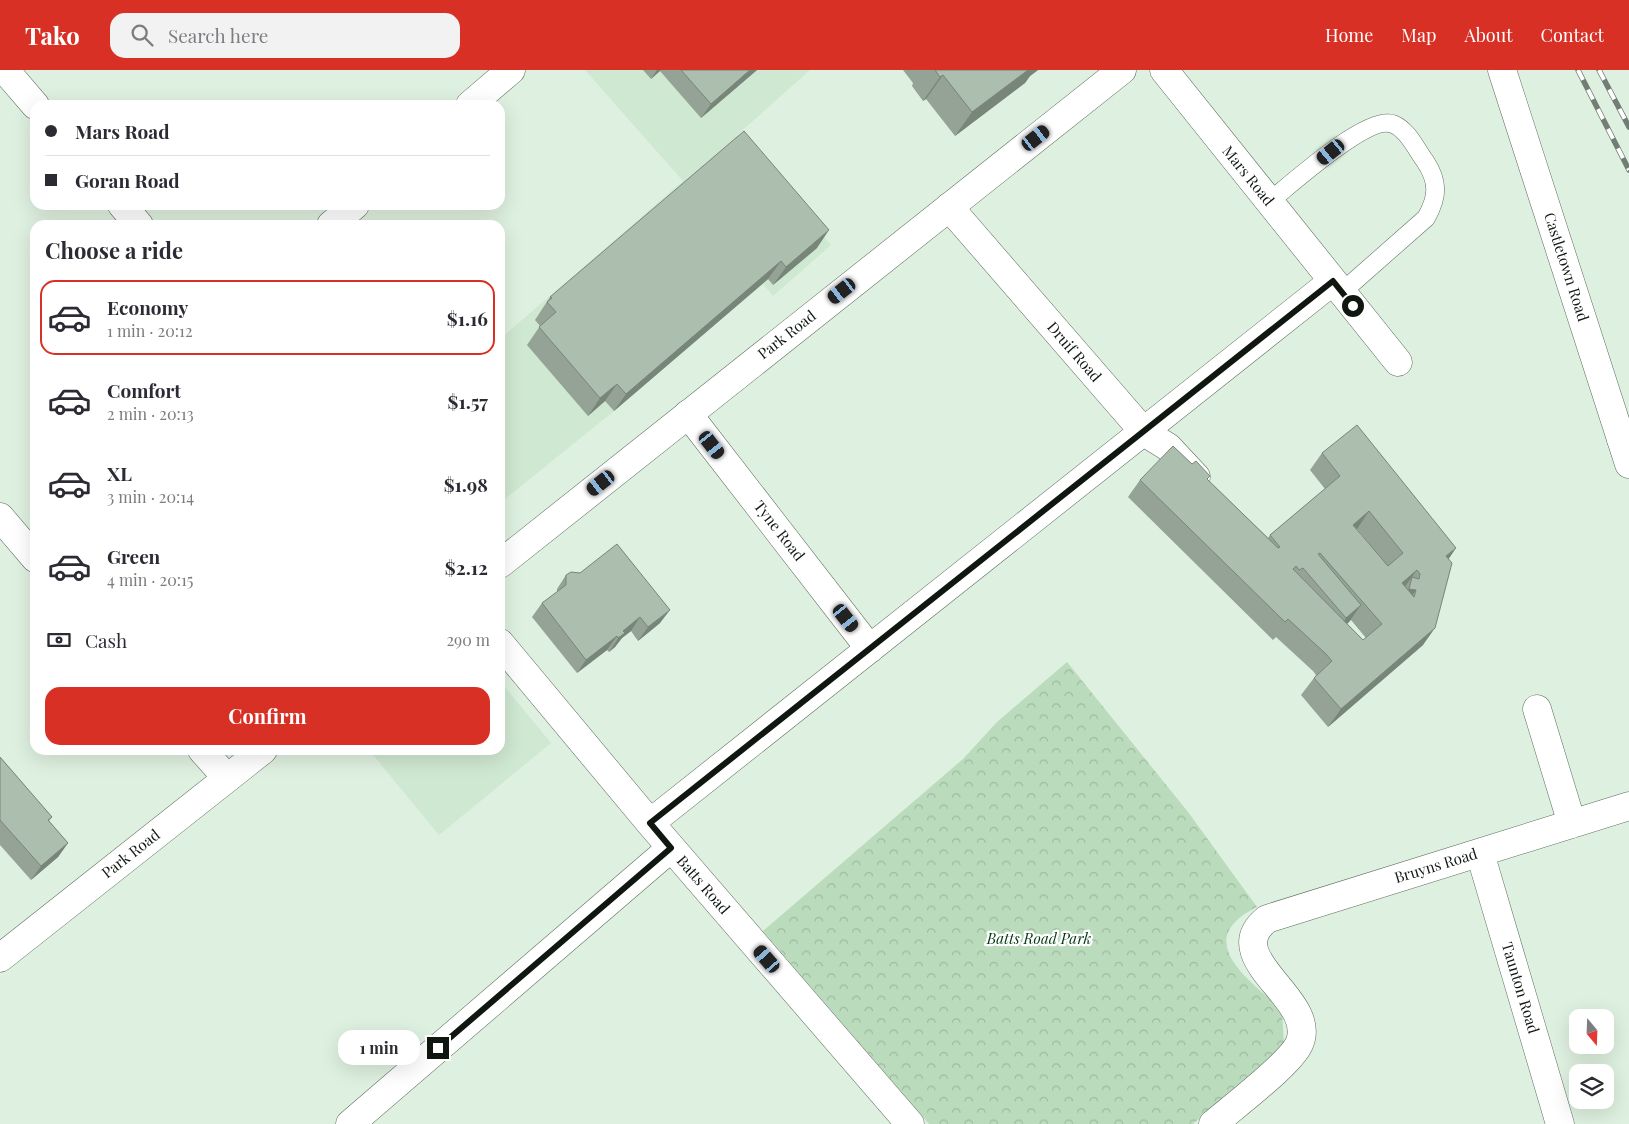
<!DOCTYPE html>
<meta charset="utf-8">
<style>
:root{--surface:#fff;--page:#f2f2f3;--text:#2b2b33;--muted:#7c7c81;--line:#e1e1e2;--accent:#d93025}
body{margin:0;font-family:"Playfair Display",serif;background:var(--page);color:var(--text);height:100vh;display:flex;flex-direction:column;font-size:19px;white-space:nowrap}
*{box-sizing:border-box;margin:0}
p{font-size:16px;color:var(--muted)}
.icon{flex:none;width:28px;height:28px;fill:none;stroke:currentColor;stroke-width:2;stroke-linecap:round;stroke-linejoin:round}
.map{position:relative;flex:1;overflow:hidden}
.details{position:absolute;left:30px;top:150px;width:475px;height:535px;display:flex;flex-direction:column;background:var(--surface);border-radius:15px;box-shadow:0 5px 20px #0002}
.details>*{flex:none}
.banner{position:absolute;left:30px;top:30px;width:475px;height:110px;border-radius:15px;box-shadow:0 5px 20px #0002;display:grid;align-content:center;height:110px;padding:0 15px;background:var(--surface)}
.needle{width:32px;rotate:161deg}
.controls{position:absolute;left:1569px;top:939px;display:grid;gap:10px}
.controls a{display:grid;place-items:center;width:45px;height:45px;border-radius:10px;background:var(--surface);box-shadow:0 5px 20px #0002;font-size:25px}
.end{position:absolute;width:22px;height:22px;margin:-11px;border:6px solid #101711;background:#fff;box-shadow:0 0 0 2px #fff}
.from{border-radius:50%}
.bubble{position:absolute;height:35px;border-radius:15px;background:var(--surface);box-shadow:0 5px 20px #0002;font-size:16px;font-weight:700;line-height:35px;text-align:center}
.car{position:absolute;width:15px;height:30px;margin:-15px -8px;border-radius:6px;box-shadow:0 0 4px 1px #0007;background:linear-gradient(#222 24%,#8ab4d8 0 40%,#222 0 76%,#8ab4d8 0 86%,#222 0)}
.banner b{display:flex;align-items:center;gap:18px;height:48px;font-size:19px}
.banner b+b{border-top:1px solid var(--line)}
.banner i{width:12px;height:12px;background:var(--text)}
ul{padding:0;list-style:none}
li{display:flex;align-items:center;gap:15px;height:75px;margin:0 10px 8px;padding:0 5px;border:2px solid transparent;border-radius:15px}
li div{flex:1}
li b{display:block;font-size:19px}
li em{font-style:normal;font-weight:700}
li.current{border-color:var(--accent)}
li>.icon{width:45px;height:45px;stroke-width:1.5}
h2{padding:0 15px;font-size:22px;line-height:60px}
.pay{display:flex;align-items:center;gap:12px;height:55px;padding:0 15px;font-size:19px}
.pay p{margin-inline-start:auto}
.action{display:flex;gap:10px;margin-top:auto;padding:10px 15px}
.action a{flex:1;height:58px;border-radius:15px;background:var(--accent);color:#fff;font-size:20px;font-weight:700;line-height:58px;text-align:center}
header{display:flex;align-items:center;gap:30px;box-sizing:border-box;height:70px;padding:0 25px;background:var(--accent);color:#fff}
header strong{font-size:24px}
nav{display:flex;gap:28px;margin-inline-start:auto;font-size:18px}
.search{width:350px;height:45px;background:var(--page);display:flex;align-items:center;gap:12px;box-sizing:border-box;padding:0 18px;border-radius:15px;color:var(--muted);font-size:19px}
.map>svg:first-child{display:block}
.built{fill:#cfe8d1}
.park{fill:url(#park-crowns)}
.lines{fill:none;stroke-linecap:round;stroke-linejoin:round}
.service-casing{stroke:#5d6d5e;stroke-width:19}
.minor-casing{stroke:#5d6d5e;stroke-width:29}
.tertiary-casing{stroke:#5d6d5e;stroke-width:29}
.service{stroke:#fff;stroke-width:18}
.minor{stroke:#fff;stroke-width:28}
.tertiary{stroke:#fff;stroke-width:28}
.rail-casing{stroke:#727e73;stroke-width:5.5}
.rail{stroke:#fff;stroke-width:4;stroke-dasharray:11;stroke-linecap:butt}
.wall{fill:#94a395;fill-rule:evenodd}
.shaded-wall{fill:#788579}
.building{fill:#acbead;stroke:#788579;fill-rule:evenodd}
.route{stroke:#101711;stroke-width:6}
.labels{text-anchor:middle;stroke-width:4.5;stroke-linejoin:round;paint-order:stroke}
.street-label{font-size:15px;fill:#101711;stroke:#fff}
.park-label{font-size:15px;font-style:italic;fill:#033810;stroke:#fff}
</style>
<header>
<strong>Tako</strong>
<div class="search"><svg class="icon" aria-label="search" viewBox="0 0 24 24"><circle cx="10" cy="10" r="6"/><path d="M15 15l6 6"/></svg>Search here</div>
<nav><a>Home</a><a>Map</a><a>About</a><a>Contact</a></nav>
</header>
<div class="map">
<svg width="1629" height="1054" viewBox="0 0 1629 1054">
<defs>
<pattern id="park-crowns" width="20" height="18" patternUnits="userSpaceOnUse" patternTransform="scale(1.25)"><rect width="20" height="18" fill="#badbbc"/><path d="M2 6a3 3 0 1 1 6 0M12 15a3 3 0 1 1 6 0" fill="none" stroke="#9fbba1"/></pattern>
</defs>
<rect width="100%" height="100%" fill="#def0df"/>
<path class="built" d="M585,0H810L737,65L831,175L773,226L763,214L614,341L500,433V269L683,111Z
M500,611L551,673L439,765L369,680H500Z"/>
<path class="park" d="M1067,592L1188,742L1257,837C1190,870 1249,910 1282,940L1284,975L1193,1054H929L763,861L963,689L997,652Z"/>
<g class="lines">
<defs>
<path id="service" d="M1269,132C1290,115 1368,44 1393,54C1408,60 1416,79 1425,91C1439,112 1438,127 1426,148L1342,222"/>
<path id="minor" d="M5,0L35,35
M1164,0L1398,292
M470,35L511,0
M122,135L139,155
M949,137L1144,362L1168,377L1196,407
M331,155L355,135
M688,344L870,579
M1621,369L1629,394
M0,447L35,488
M500,573L650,753L910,1054
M1537,639L1572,754
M202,680L227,708
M650,753L1333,211
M1480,783L1560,1054
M350,1054L671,778
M1213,1054C1232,1038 1291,993 1299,974C1320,929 1217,889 1267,849L1629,736"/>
<path id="tertiary" d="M1502,0L1621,369L1629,367
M500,494L1122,0
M0,888L263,680"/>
</defs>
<use href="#service" class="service-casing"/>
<use href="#minor" class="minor-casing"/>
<use href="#tertiary" class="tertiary-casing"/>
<use href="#service" class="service"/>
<use href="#minor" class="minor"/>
<use href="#tertiary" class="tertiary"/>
<defs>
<path id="rail" d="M1578,0L1629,100
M1599,0L1629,57"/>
</defs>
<use href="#rail" class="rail-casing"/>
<use href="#rail" class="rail"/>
</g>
<path class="wall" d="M643,0H757L701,48L660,1L651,9Z
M903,0H1038L1030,6L1025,13L955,66L926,29L923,31L912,16L913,13Z
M817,178L773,215L768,209L614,341L605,331L588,346L527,275L540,256L535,250L550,227Z
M1322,383L1449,489L1423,575L1328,657L1301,625L1314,608L1316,605L1313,601L1276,567L1273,570L1128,427L1140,410H1208L1268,468L1270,465L1325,419L1310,400ZM1356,459H1357L1377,483ZM1351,550L1366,568L1363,570L1347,554Z
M566,505L660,553L638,571L631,561L622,568L615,577L609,582L607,580L577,603L532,547L542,533L557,522V519Z
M0,687L52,747L49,751L68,773L58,787L31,810L0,775Z"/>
<path class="shaded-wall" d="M657,0H661L651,9Z
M750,0H757L701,48L711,34Z
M1028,0H1038L1030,6L1025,13L955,66L972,42Z
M943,5L926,29L923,31L940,7Z
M829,160L817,178L773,215L786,197Z
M781,191L768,209L614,341L626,324Z
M617,314L605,331L588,346L600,328Z
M1369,441L1357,459L1340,473L1353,455Z
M1456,478L1444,496L1446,486Z
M1417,500L1404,518L1402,513Z
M1409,519L1416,520L1403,538L1397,536Z
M1361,535L1349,552L1334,566L1346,548Z
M670,540L660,553L638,571L648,557Z
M640,547L631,561L622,568L615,577L609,582L623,561Z
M1435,558L1423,575L1328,657L1341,639Z
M617,566L607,580L577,603L586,590Z
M68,773L58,787L31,810L41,796Z"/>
<path class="building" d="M681,0H750L711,34Z
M935,0H1028L972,42L943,5L940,7Z
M744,61L829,160L786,197L781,191L626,324L617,314L600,328L539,257L556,242L547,232L552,228L550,227Z
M1357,355L1456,478L1446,486L1452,493L1435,558L1341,639L1314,608L1332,591L1326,584L1288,549L1285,552L1140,410L1173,376L1192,394L1196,391L1210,406L1207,409L1278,478L1280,477L1270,465L1340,406L1322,383ZM1369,441L1403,483L1388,496L1353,455ZM1320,483L1382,554L1363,570L1293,499L1296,496L1299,500L1303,498L1346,548L1361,535L1318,484ZM1417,500L1420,504L1419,509L1412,507L1409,519L1416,520L1414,527L1402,513Z
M617,474L670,540L648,557L640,547L623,561L625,563L618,568L617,566L586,590L542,533L566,515V505L571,502L580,503Z
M0,687L52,747L48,750L68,773L41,796L0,750Z"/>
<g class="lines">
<path class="route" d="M438,978L671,778L650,753L1333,211L1353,236"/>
</g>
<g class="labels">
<g class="street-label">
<text transform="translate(1248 106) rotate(51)" y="5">Mars Road</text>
<text transform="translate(1566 197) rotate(72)" y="5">Castletown Road</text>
<text transform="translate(787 265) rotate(-38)" y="5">Park Road</text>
<text transform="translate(1074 282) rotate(49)" y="5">Druif Road</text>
<text transform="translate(779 461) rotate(52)" y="5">Tyne Road</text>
<text transform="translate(131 784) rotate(-38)" y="5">Park Road</text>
<text transform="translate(1436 796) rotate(-17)" y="5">Bruyns Road</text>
<text transform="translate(703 815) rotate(49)" y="5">Batts Road</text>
<text transform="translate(1520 918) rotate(73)" y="5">Taunton Road</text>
</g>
<g class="park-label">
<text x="1039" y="874">Batts Road Park</text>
</g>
</g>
</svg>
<div class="controls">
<a><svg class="needle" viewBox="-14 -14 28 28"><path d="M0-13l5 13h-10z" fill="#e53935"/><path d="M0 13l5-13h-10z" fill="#7c7c81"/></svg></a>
<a><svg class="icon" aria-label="layers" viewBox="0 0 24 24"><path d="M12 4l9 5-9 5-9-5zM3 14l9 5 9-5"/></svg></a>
</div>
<i class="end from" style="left:1353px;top:236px"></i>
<i class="end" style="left:438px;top:978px"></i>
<div class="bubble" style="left:338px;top:960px;width:82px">1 min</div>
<i class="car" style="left:1036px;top:68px;rotate:52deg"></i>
<i class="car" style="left:1331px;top:82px;rotate:231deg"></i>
<i class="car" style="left:842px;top:221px;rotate:232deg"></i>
<i class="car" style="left:712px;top:375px;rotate:142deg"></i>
<i class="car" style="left:601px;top:413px;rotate:232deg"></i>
<i class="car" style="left:846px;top:548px;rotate:142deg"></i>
<i class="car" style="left:767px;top:889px;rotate:319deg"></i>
<div class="banner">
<b><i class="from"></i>Mars Road</b>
<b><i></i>Goran Road</b>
</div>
<section class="details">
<h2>Choose a ride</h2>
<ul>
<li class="current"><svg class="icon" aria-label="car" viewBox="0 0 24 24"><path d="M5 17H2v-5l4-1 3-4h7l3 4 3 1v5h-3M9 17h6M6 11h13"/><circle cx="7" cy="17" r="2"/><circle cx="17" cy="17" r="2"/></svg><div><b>Economy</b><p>1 min · 20:12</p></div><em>$1.16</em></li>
<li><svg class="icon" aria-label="car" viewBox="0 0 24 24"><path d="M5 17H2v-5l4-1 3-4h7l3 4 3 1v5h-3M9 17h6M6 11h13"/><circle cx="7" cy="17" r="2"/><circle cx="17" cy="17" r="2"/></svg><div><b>Comfort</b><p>2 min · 20:13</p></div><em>$1.57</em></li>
<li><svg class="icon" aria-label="car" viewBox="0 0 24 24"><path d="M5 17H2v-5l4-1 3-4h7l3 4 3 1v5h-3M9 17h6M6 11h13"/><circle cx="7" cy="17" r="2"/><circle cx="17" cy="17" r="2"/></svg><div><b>XL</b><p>3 min · 20:14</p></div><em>$1.98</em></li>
<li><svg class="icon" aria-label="car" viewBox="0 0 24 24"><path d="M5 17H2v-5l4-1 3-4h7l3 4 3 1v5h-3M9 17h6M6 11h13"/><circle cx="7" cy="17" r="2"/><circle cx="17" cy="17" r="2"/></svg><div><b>Green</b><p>4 min · 20:15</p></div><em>$2.12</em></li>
</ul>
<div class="pay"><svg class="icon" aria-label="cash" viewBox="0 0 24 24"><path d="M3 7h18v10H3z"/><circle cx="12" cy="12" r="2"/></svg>Cash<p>290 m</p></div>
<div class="action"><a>Confirm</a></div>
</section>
</div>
